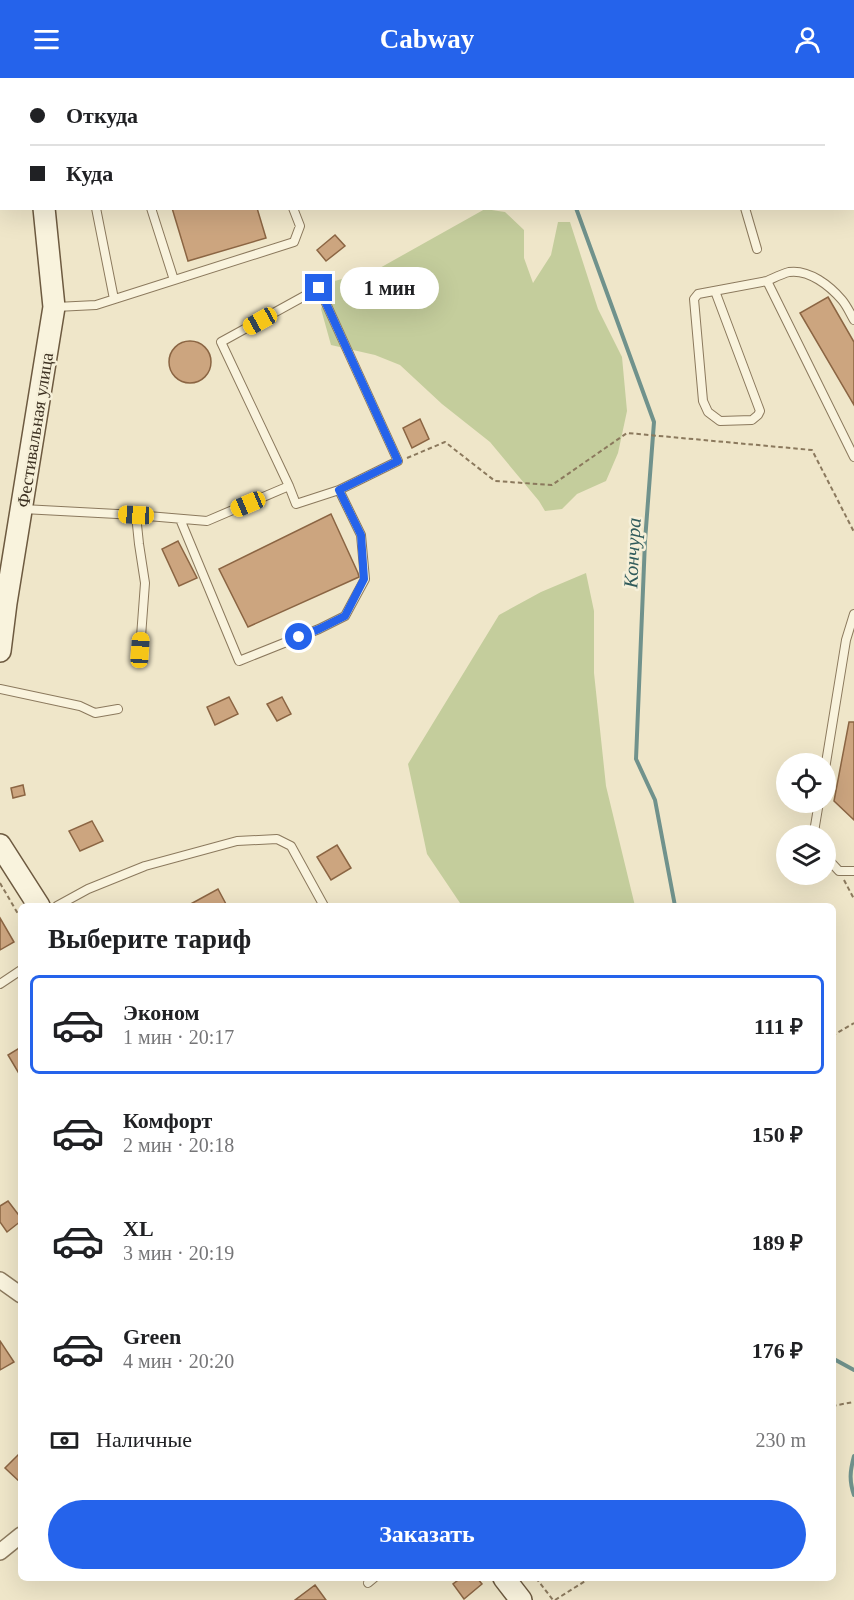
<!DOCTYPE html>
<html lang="ru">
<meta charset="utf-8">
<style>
:root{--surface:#fff;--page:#f2f2f2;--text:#202124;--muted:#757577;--line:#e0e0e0;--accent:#2563eb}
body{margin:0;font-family:Georgia,serif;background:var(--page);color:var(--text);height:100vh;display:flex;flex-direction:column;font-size:22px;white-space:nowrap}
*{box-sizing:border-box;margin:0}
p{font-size:20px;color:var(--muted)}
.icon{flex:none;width:33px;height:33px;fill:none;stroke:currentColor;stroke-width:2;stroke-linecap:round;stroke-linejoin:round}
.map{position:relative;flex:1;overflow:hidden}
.side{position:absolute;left:18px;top:825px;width:818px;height:678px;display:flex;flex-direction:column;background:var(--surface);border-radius:9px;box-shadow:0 6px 24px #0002}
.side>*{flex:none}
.top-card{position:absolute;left:0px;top:0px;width:855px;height:132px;box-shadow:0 6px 24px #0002;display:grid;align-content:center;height:132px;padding:0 30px;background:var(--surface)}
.tools{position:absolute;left:776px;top:675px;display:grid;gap:12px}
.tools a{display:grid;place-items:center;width:60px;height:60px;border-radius:50%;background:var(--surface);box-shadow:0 6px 24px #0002;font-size:30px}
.end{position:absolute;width:27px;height:27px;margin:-14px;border:8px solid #2563eb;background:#fff;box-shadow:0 0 0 3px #fff}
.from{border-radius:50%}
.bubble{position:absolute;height:42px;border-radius:21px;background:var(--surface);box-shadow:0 6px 24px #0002;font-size:20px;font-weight:800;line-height:42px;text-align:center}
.car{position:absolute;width:18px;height:36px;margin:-18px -9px;border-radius:8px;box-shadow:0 0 4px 2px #0007;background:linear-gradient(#f5c518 24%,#345 0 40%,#f5c518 0 76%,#345 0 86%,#f5c518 0)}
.top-card b{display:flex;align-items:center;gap:21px;height:57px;font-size:22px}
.top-card b+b{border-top:2px solid var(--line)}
.top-card i{width:15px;height:15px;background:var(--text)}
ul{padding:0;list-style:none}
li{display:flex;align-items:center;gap:18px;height:99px;margin:0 12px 9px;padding:0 18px;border:3px solid transparent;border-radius:9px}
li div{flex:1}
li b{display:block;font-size:22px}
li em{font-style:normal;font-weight:800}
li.active{border-color:var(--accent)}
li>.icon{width:54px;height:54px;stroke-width:1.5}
h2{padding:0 30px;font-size:27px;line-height:72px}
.pay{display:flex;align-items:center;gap:15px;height:66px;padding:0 30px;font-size:22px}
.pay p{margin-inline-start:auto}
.button{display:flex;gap:12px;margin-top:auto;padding:12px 30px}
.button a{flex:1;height:69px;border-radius:36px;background:var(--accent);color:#fff;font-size:24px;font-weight:800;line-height:69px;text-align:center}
header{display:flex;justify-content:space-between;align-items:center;height:78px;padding:0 30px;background:var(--accent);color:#fff;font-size:27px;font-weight:800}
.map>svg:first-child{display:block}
.green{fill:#c4cd9c}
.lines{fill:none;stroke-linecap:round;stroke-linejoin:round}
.stream{stroke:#70928c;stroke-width:4}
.building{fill:#cca57f;stroke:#8b6543;stroke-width:1.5}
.lane-casing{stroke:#8b795d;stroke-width:10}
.street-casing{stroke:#8b795d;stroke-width:18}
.secondary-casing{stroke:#6d5a40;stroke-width:24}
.path{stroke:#8b795d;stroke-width:2;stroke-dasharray:4.5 3;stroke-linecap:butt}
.lane{stroke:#f9f3dd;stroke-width:8}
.street{stroke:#f9f3dd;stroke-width:15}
.secondary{stroke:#f9f3dd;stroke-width:21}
.route{stroke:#2563eb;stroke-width:8}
.labels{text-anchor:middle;stroke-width:5;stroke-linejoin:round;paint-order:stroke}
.street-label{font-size:18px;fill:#3c3021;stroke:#f6f0d9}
.water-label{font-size:20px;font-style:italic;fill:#305b5b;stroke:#f6f0d9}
</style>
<header><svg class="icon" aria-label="menu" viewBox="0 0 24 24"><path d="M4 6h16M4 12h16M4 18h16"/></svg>Cabway<svg class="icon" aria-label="person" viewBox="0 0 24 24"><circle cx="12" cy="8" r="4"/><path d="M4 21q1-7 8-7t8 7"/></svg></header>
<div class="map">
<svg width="854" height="1522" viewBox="0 0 854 1522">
<rect width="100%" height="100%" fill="#efe6c9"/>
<path class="green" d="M485,131L505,134L524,152V180L533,205L551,177L558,144H570L598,231L622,279L627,333L618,375L606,403L577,416L562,431L545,433L539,423L490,364L442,326L400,287L375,277L331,267L321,231L331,204L378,191Z
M586,495L594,533V595L606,708L635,828H462L427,776L408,686L499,537L541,514Z"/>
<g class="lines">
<path class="stream" d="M518,0V2
M576,130L654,344L645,463L636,681L655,722L675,828
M832,1280L854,1292
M854,1378C850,1393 849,1403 854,1417"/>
</g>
<path class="building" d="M172,130H257L266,160L188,183Z
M335,157L345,168L326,183L317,172Z
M828,219L854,264V327L800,235Z
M169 284a21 21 0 1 1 42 0a21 21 0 1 1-42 0Z
M420,341L429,361L412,370L403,350Z
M331,436L358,495L359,499L248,549L219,491Z
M178,463L197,500L179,508L162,471Z
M229,619L238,636L215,647L207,629Z
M282,619L291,636L277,643L267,626Z
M849,644H854V742L834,723Z
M23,707L25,717L13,720L11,710Z
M92,743L103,763L80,773L69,753Z
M337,767L351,790L331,802L317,779Z
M218,811L227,828H187Z
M0,840L14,864L0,872Z
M21,969V999L8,977Z
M8,1123L21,1140V1143L7,1154L0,1144V1128Z
M0,1263L14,1284L0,1292Z
M21,1374V1405L5,1390Z
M461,1500H477L482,1506L464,1521L453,1506Z
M315,1507L326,1522H295Z"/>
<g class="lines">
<defs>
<path id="lane" d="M705,0L706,2
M96,130L114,221
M151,130L174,202
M745,130L757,171
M767,203C774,200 781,196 789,194C809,191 830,208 842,222C847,228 850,235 854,242
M715,213L760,333L758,337L752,342L720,343L708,334L703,323L694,221L698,216L767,203L854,379
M56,229L96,227L294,164L300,148L293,130
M23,431L136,437L139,466L145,505L140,572
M136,437L207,443L289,408L221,264L319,210L398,383L339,412L296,426L289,408
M180,441L239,583L319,551L345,538L365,501L361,457L339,412
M0,611L80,628L95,635L118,631
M825,691L846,562L854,536
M816,758L814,754L819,724
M825,778L839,793H854
M57,828L88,811L145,788L237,763L277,761L291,768L324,828
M0,906L21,892
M368,1505L374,1500"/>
<path id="street" d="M0,1202L21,1217
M0,1474L21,1457"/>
<path id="secondary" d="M13,0L14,2
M0,573L6,525L54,229L44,130
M0,767L39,828
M504,1500L521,1522"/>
</defs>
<use href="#lane" class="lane-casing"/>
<use href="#street" class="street-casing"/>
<use href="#secondary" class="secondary-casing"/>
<path class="path" d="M353,0L354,2
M407,380L445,364L495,403L552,407L627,355L812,372L854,454
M844,802L854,821
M0,805L21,841
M832,958L854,945
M832,1328L854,1324
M536,1500L553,1522
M555,1522L590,1500"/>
<use href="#lane" class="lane"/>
<use href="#street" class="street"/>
<use href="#secondary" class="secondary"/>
</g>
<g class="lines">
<path class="route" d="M299,559L319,551L345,538L364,501L361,457L339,412L398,383L319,210"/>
</g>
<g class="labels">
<g class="street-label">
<text transform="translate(35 352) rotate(-81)" y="6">Фестивальная улица</text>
</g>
<g class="water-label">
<text transform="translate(632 475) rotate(-87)" y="7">Кончура</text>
</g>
</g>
</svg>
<div class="tools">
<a><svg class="icon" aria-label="locate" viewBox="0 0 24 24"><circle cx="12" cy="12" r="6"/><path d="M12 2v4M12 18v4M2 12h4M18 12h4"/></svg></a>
<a><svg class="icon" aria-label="layers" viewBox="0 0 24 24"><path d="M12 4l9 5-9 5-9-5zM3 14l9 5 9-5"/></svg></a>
</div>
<i class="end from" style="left:299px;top:559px"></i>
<i class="end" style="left:319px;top:210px"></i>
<div class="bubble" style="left:340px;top:189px;width:99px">1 мин</div>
<i class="car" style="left:260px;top:243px;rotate:241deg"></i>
<i class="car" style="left:248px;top:426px;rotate:247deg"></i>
<i class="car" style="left:136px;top:437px;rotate:273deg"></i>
<i class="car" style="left:140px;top:572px;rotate:4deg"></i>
<div class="top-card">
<b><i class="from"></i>Откуда</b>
<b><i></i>Куда</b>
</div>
<section class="side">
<h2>Выберите тариф</h2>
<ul>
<li class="active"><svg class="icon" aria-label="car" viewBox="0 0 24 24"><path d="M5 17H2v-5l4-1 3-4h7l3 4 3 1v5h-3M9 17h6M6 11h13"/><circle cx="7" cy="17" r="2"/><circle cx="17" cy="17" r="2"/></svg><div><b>Эконом</b><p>1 мин · 20:17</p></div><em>111 ₽</em></li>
<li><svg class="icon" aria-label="car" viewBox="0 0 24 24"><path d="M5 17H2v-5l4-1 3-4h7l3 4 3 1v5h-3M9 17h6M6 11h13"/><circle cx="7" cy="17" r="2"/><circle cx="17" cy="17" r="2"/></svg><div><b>Комфорт</b><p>2 мин · 20:18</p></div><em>150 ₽</em></li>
<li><svg class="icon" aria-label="car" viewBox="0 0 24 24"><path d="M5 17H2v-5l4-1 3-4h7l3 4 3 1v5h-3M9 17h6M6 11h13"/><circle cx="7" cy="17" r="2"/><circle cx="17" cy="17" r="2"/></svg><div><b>XL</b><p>3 мин · 20:19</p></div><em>189 ₽</em></li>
<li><svg class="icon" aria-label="car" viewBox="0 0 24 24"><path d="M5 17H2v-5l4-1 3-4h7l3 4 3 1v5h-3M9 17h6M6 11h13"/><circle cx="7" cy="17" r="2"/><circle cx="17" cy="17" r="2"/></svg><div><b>Green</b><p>4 мин · 20:20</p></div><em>176 ₽</em></li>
</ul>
<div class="pay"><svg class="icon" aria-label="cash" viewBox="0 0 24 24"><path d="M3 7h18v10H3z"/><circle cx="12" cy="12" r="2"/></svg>Наличные<p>230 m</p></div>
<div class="button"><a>Заказать</a></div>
</section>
</div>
